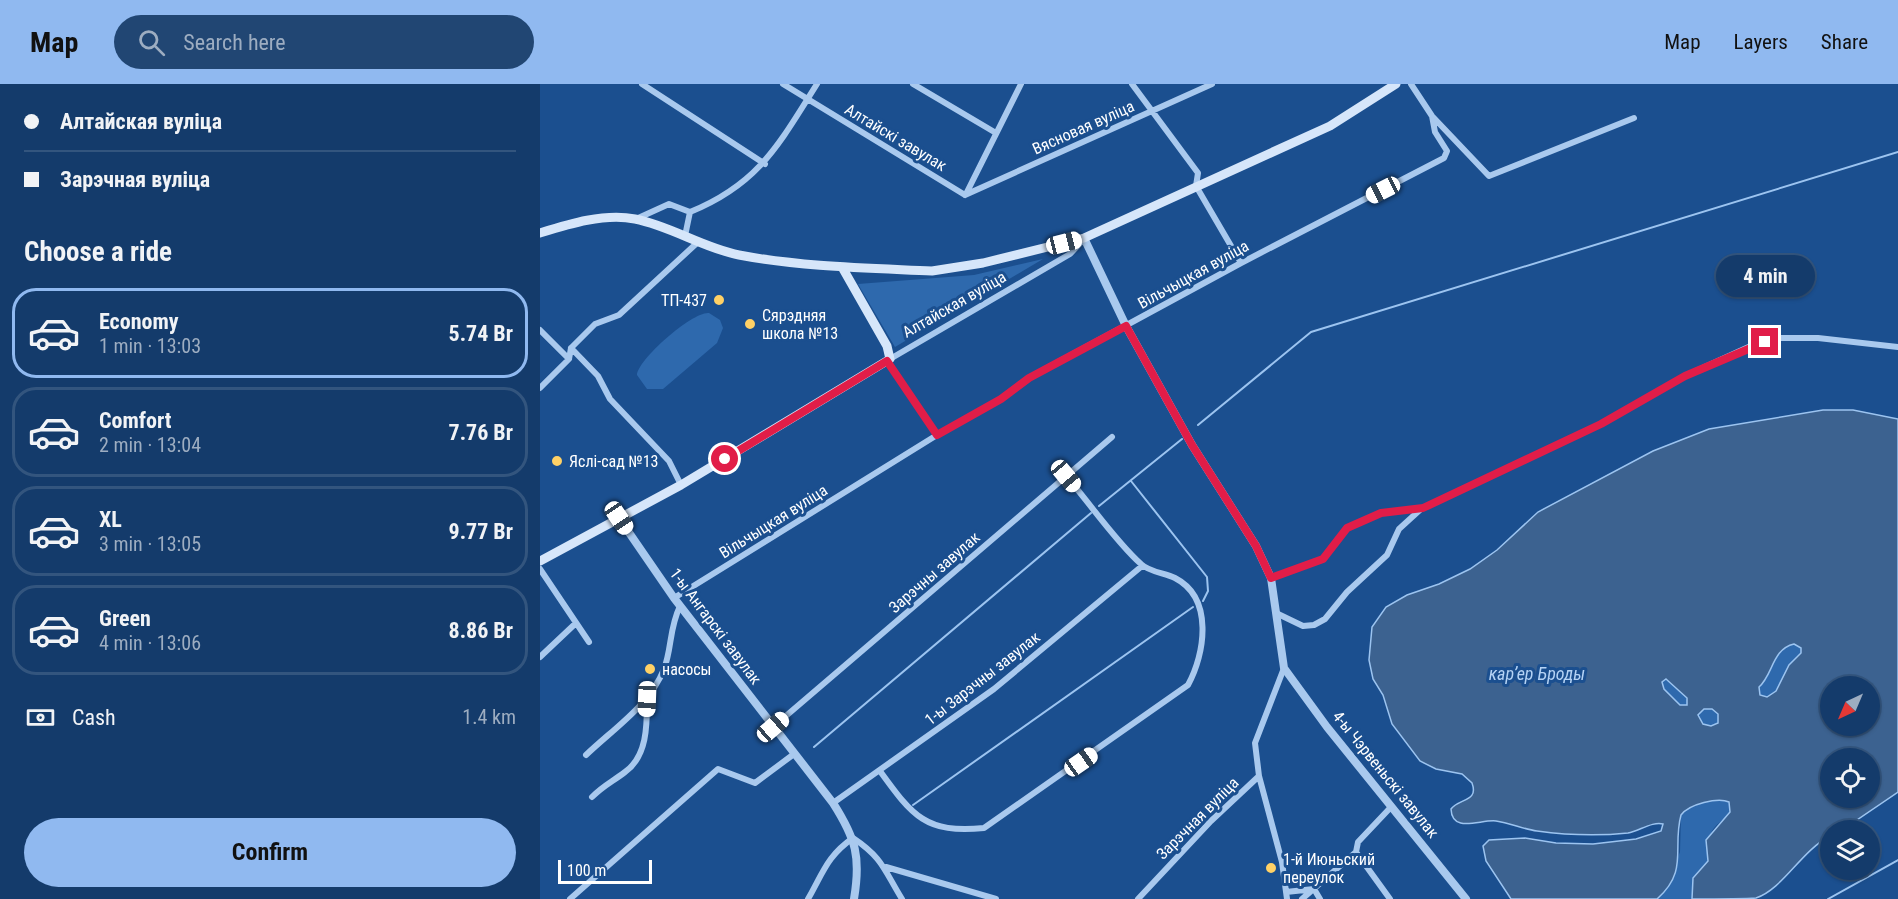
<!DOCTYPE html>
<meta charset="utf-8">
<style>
:root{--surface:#143b6b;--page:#214673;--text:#f1f3f6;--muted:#9dadc1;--line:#33557e;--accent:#90b9f0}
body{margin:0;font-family:"Roboto Condensed",sans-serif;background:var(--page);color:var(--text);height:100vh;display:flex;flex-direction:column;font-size:22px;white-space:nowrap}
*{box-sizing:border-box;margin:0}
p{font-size:20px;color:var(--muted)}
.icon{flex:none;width:33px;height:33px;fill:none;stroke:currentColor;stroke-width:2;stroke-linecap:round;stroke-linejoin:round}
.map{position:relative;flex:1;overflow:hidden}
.details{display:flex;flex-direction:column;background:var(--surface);width:540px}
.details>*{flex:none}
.hud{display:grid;align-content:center;height:132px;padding:0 24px;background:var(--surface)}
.needle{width:39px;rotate:224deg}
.tools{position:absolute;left:1280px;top:592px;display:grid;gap:12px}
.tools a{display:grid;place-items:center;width:60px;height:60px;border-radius:50%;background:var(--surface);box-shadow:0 2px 4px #0004,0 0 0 2px var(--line);font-size:30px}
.scale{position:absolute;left:18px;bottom:15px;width:94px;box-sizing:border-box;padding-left:6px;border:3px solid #fff;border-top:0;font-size:16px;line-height:21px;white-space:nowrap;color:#fff;-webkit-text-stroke:4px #1b4f8f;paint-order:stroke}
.end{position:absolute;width:27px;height:27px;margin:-14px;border:8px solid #e11d48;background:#fff;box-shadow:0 0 0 3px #fff}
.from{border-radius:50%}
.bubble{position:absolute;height:42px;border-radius:21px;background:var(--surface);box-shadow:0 2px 4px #0004,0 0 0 2px var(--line);font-size:20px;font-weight:700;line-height:42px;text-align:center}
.car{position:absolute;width:18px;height:36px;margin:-18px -9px;border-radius:8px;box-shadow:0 0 4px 2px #0007;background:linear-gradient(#fff 24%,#345 0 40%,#fff 0 76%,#345 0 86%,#fff 0)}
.hud b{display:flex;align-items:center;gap:21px;height:57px;font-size:22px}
.hud b+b{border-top:2px solid var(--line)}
.hud i{width:15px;height:15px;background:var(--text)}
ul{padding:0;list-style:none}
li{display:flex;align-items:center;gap:18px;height:90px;margin:0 12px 9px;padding:0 12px;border:3px solid var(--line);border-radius:24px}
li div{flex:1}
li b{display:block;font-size:22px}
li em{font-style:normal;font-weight:700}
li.on{border-color:var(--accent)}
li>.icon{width:54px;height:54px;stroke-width:1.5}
h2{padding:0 24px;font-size:27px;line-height:72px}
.pay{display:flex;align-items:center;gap:15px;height:66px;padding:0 24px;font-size:22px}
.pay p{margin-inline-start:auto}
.primary-button{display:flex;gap:12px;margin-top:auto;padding:12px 24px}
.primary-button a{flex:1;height:69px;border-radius:36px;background:var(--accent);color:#111;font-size:24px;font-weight:700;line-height:69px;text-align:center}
header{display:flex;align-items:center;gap:36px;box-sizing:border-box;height:84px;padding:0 30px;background:var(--accent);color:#111}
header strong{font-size:28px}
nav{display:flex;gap:33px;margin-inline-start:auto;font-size:21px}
.search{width:420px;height:54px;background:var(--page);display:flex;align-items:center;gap:15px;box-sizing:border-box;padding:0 21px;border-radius:33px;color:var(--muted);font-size:22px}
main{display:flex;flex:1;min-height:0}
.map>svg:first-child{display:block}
.green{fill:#2e69ad}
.water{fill:#3c6290;stroke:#9cc4f0;stroke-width:1.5;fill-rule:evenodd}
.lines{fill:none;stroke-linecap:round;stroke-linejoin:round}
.stream{stroke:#9cc4f0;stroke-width:2}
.minor{stroke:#a9c9ee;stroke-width:6}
.tertiary{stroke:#a9c9ee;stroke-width:8}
.secondary{stroke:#d6e6fa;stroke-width:9}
.route{stroke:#e11d48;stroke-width:8}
.poi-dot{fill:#ffd166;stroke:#1b4f8f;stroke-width:2}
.labels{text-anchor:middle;stroke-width:6;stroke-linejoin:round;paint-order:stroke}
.street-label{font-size:16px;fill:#fff;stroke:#1b4f8f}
.poi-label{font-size:16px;fill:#fff;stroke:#1b4f8f;text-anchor:start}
.water-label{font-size:18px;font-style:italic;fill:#b5d3f5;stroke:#1b4f8f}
</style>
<header>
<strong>Map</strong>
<div class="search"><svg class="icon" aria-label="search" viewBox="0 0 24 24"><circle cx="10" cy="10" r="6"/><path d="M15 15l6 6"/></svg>Search here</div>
<nav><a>Map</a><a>Layers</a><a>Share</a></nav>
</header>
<main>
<section class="details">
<div class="hud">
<b><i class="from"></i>Алтайская вуліца</b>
<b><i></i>Зарэчная вуліца</b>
</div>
<h2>Choose a ride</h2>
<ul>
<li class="on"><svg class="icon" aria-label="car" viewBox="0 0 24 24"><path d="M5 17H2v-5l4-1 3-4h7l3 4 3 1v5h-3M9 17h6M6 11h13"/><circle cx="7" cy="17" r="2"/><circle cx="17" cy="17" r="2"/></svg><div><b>Economy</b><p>1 min · 13:03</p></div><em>5.74 Br</em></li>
<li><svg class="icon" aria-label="car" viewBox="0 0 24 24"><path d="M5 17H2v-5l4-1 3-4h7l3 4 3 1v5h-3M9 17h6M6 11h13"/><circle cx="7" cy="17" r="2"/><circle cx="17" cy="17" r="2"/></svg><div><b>Comfort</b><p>2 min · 13:04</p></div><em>7.76 Br</em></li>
<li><svg class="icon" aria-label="car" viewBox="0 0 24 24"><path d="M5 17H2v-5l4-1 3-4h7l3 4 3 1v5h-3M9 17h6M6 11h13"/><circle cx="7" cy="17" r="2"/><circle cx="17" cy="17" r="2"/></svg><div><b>XL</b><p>3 min · 13:05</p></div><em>9.77 Br</em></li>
<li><svg class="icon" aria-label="car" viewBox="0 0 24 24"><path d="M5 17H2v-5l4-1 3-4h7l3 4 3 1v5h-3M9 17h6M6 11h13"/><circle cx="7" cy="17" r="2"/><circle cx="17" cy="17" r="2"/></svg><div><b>Green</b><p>4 min · 13:06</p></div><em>8.86 Br</em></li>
</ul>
<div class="pay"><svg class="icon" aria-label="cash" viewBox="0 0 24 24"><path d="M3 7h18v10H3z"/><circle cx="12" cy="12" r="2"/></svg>Cash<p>1.4 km</p></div>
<div class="primary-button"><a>Confirm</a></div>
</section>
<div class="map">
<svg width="1358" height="815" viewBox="0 0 1358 815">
<rect width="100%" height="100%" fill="#1b4f8f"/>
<path class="green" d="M503,175L355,263L318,200L434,191Z
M169,229L180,236L183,244L177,259L123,305H107L97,291C98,275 153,227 169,229Z
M1254,560L1261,564V569L1249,581L1236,607L1228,613L1220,611L1219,603C1234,591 1231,566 1254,560Z
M1126,595L1147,614V621H1140L1124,605L1122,598Z
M1159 633a10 10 0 1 1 20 0a10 10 0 1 1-20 0Z
M1182,715L1189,718C1193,734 1182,734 1174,744C1166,754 1170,766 1168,777L1153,794L1152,815H1117L1124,808L1140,768L1141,731L1151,721Z"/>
<path class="water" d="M1283,326H1313L1358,335V708L1305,744L1290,747V752C1261,767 1243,805 1216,814C1202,815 1169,815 1152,815L1153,794L1168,777L1166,756L1190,728L1189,718C1178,713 1149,720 1141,731C1132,764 1149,787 1117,815H971L946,777L943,762L949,756L985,754L1016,759L1053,760L1096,755L1121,747L1123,740C1113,737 1099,747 1088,749C1059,752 1026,751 997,747C983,745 970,739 956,737C941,735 912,750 911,725C919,714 939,718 932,699L922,690L896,685L880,677L852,640L843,611L833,595L829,576L832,543L846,523L867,511L899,500L930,485L957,466L998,428L1113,367L1169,345ZM1254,560L1261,564V569L1249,581L1236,607L1227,613L1220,611L1219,603C1233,591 1232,565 1254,560ZM1126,595L1147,614V621H1140L1124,605L1122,598ZM1290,603H1329V642H1290ZM1164,625H1172L1178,630V639L1171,642L1163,640L1158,631ZM1290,675H1329V714H1290Z"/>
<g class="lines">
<path class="stream" d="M658,341L771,248L1358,68
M591,397L667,493L668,507L663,517
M559,422L642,355
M274,663L551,429
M373,721L653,523
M1288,815L1358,776"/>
<path class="minor" d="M102,0L225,80
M243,0L425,111
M373,0L456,49
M592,0L658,89L656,102L701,179
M871,0L892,32L949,92L1094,34
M426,110L481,0
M425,111L672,0
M150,128C219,100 239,60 277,0
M96,135L129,120L150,128L145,152
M0,246L29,275
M31,264L58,292L70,315L129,377L141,401
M350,275L530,170L544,155
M347,277L397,351
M0,304L29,275L31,264L55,240L79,231L158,158
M0,485L49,558
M731,494L783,475L807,444L841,429L883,424L1061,340L1145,292L1213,261L1237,254H1278L1358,263
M134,514L397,351L461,315L489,294L701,179L904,74L907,67L895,48L892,32
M736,529L763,542L774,541L785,535L807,508L847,471L859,445L882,424
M0,573L36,539
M233,643L572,353
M46,671C73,645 110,621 124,585C132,564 129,545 140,522
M340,687C372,731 385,750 444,744L648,601C665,570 674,514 635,494C625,489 609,488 601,480C576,458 549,418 526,392
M719,692L742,778L747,815
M52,713C64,701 72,698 85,688C108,672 107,639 107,614
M293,719L454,605L602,482
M816,768L850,815
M346,783L456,815
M746,808L774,805L780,815
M30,815L178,685L215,699L254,670
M268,815C283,789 287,772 313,754C343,774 344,786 362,815
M598,815L671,737L719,692L715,659L744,584
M762,815L816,768L818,758L851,723"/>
<path class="tertiary" d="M544,154L586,242L652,361L716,462L731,494L744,584L787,643L926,815
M79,434L134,514L293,719C316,755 321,773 314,815"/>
<path class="secondary" d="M0,149C29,140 64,129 95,135C131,142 163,164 199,171C262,183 328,184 392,187L443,179L544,154L790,42L856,0
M0,477L141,401L350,275L347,262L302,183"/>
</g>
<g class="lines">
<path class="route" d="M185,375L347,277L397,351L461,315L489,294L586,242L652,361L716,462L731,494L783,475L807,444L841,429L883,424L1061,340L1145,292L1225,258"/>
</g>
<g class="poi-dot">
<circle cx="179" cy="216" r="6"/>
<circle cx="210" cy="240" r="6"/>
<circle cx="17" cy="377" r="6"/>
<circle cx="110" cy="585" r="6"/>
<circle cx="731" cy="784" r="6"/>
</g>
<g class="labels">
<g class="street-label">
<text transform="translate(543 43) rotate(-24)" y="6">Вясновая вуліца</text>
<text transform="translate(356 53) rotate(31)" y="6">Алтайскі завулак</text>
<text transform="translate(653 190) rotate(-29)" y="6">Вільчыцкая вуліца</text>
<text transform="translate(414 220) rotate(-30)" y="6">Алтайская вуліца</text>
<text transform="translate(233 437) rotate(-32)" y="6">Вільчыцкая вуліца</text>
<text transform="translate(394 488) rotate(-41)" y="6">Зарэчны завулак</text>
<text transform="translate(176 542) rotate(53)" y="6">1-ы Ангарскі завулак</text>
<text transform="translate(442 594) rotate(-38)" y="6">1-ы Зарэчны завулак</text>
<text transform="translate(846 690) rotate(51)" y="6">4-ы Чэрвеньскі завулак</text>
<text transform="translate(657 734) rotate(-45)" y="6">Зарэчная вуліца</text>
</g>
<g class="poi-label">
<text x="167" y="222" text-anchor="end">ТП-437</text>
<text x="222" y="237">Сярэдняя<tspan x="222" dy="18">школа №13</tspan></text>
<text x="29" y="383">Яслі-сад №13</text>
<text x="122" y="591">насосы</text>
<text x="743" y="781">1-й Июньский<tspan x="743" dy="18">переулок</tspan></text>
</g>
<g class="water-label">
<text x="997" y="596">карʼер Броды</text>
</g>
</g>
</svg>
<div class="tools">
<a><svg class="needle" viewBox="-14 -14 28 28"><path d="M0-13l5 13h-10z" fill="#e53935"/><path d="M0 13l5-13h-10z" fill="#9dadc1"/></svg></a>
<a><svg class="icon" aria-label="locate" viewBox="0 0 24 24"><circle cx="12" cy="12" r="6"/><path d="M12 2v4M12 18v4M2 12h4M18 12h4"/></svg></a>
<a><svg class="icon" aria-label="layers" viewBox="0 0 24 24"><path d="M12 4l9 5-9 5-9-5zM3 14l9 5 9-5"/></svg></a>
</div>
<div class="scale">100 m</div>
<i class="end from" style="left:185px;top:375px"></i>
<i class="end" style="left:1225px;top:258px"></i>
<div class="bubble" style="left:1176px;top:171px;width:99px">4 min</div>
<i class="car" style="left:843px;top:106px;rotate:243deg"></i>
<i class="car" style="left:524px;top:159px;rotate:76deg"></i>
<i class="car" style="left:526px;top:392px;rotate:140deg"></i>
<i class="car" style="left:79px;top:434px;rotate:146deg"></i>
<i class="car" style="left:107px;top:615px;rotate:182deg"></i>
<i class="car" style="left:233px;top:643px;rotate:49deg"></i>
<i class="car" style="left:541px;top:678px;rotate:55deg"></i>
</div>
</main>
